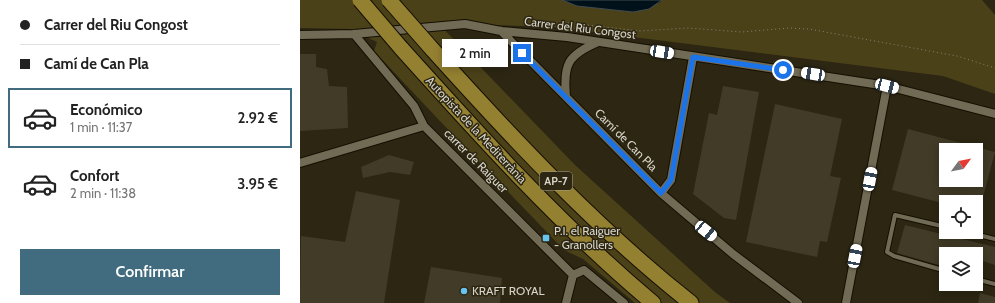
<!DOCTYPE html>
<html lang="es">
<meta charset="utf-8">
<style>
:root{--surface:#fff;--page:#f2f2f2;--text:#222;--muted:#767676;--line:#e0e0e0;--accent:#416b7e}
body{margin:0;font-family:Cabin,sans-serif;background:var(--page);color:var(--text);height:100vh;display:flex;flex-direction:column;font-size:15px;white-space:nowrap}
*{box-sizing:border-box;margin:0}
p{font-size:13px;color:var(--muted)}
.icon{flex:none;width:22px;height:22px;fill:none;stroke:currentColor;stroke-width:2;stroke-linecap:round;stroke-linejoin:round}
.map{position:relative;flex:1;overflow:hidden}
.drawer{display:flex;flex-direction:column;background:var(--surface);width:300px}
.drawer>*{flex:none}
.guide{display:grid;align-content:center;height:88px;padding:0 20px;background:var(--surface)}
.needle{width:26px;rotate:58deg}
.fabs{position:absolute;left:639px;top:143px;display:grid;gap:8px}
.fabs a{display:grid;place-items:center;width:44px;height:44px;border-radius:0px;background:var(--surface);box-shadow:0 2px 10px #0003;font-size:20px}
.end{position:absolute;width:18px;height:18px;margin:-9px;border:5px solid #1a73e8;background:#fff;box-shadow:0 0 0 2px #fff}
.from{border-radius:50%}
.bubble{position:absolute;height:28px;border-radius:0px;background:var(--surface);box-shadow:0 2px 10px #0003;font-size:13px;font-weight:600;line-height:28px;text-align:center}
.car{position:absolute;width:12px;height:24px;margin:-12px -6px;border-radius:5px;box-shadow:0 0 3px 1px #0007;background:linear-gradient(#fff 24%,#345 0 40%,#fff 0 76%,#345 0 86%,#fff 0)}
.guide b{display:flex;align-items:center;gap:14px;height:38px;font-size:15px}
.guide b+b{border-top:1px solid var(--line)}
.guide i{width:10px;height:10px;background:var(--text)}
ul{padding:0;list-style:none}
li{display:flex;align-items:center;gap:12px;height:60px;margin:0 8px 6px;padding:0 12px;border:2px solid transparent;border-radius:0px}
li div{flex:1}
li b{display:block;font-size:15px}
li em{font-style:normal;font-weight:600}
li.on{border-color:var(--accent)}
li>.icon{width:36px;height:36px;stroke-width:1.5}
.cta{display:flex;gap:8px;margin-top:auto;padding:8px 20px}
.cta a{flex:1;height:46px;border-radius:0px;background:var(--accent);color:#fff;font-size:16px;font-weight:600;line-height:46px;text-align:center}
main{display:flex;flex:1;min-height:0}
.map>svg:first-child{display:block}
.green{fill:#4b4119}
.water{fill:#00111a;stroke:#404c4e}
.building{fill:#413b27;fill-rule:evenodd}
.lines{fill:none;stroke-linecap:round;stroke-linejoin:round}
.service-casing{stroke:#140f00;stroke-width:6}
.minor-casing{stroke:#140f00;stroke-width:10}
.motorway-casing{stroke:#140f00;stroke-width:17}
.path{stroke:#878273;stroke-width:1;stroke-dasharray:1 3;stroke-linecap:butt}
.service{stroke:#716b55;stroke-width:4}
.minor{stroke:#716b55;stroke-width:8}
.motorway{stroke:#948031;stroke-width:15}
.motorway-bridge-casing{stroke:#140f00;stroke-width:17;stroke-linecap:butt}
.motorway-bridge{stroke:#948031;stroke-width:15}
.route{stroke:#1a73e8;stroke-width:5}
.poi-dot{fill:#66c4ef;stroke:#2c2613;stroke-width:1.5}
.labels{text-anchor:middle;stroke-width:3;stroke-linejoin:round;paint-order:stroke}
.shield{fill:#2c2613;stroke:#a4a092;stroke-width:1}
.shield-label{font-size:11px;font-weight:bold;fill:#d7d4c8}
.street-label{font-size:12px;fill:#d7d4c8;stroke:#2c2613}
.poi-label{font-size:12px;fill:#d7d4c8;stroke:#2c2613;text-anchor:start}
</style>
<main>
<section class="drawer">
<div class="guide">
<b><i class="from"></i>Carrer del Riu Congost</b>
<b><i></i>Camí de Can Pla</b>
</div>
<ul>
<li class="on"><svg class="icon" aria-label="car" viewBox="0 0 24 24"><path d="M5 17H2v-5l4-1 3-4h7l3 4 3 1v5h-3M9 17h6M6 11h13"/><circle cx="7" cy="17" r="2"/><circle cx="17" cy="17" r="2"/></svg><div><b>Económico</b><p>1 min · 11:37</p></div><em>2.92 €</em></li>
<li><svg class="icon" aria-label="car" viewBox="0 0 24 24"><path d="M5 17H2v-5l4-1 3-4h7l3 4 3 1v5h-3M9 17h6M6 11h13"/><circle cx="7" cy="17" r="2"/><circle cx="17" cy="17" r="2"/></svg><div><b>Confort</b><p>2 min · 11:38</p></div><em>3.95 €</em></li>
</ul>
<div class="cta"><a>Confirmar</a></div>
</section>
<div class="map">
<svg width="695" height="303" viewBox="0 0 695 303">
<rect width="100%" height="100%" fill="#2c2613"/>
<path class="green" d="M0,0H262L283,6L313,10L360,3L362,0H682L695,15V94L643,76L254,27L138,23L275,165L416,293L430,303H335L283,259L264,250L138,119L74,51L77,42L49,29L0,28Z"/>
<path class="water" d="M262,0H362L349,9L333,12L277,6Z"/>
<path class="building" d="M0,54H16V67L27,69L29,86L47,87L48,128L0,131Z
M423,86L459,92L436,220L424,218L393,194L409,113L417,115Z
M475,104L542,119L530,176L541,178L527,242L520,241L517,257L446,242Z
M608,129L695,152L678,216H676V202H646V204L592,190ZM646,150H676V180H646Z
M89,155L114,162L110,175L90,172L63,178L61,167Z
M56,191L100,200L84,303H0L1,236L45,242Z
M605,225L695,247V265L676,259V254H646V267L597,253Z
M131,267L202,278L200,303H124Z
M680,293L695,297V303H678Z"/>
<g class="lines">
<defs>
<path id="service" d="M646,227L595,215L587,252L594,256L646,271
M667,232L695,239
M676,279L695,284"/>
<path id="minor" d="M201,31L361,193L433,254L498,303
M54,34L114,106L124,126L273,275L266,303
M0,35L54,34L165,24L201,31L267,37L300,42L587,86L695,114
M266,96C263,64 268,55 298,42
M0,163L124,126
M361,193L371,180L393,57
M273,275L284,270L324,303
M546,303L587,86"/>
<path id="motorway" d="M101,48C181,137 261,226 353,303
M132,49C213,139 296,228 391,303"/>
</defs>
<use href="#service" class="service-casing"/>
<use href="#minor" class="minor-casing"/>
<use href="#motorway" class="motorway-casing"/>
<path class="path" d="M257,28L268,23L341,31L388,28L441,32L490,28L509,29L657,56L695,68"/>
<use href="#service" class="service"/>
<use href="#minor" class="minor"/>
<use href="#motorway" class="motorway"/>
<defs>
<path id="motorway-bridge" d="M60,0L101,48
M89,0L132,49"/>
</defs>
<use href="#motorway-bridge" class="motorway-bridge-casing"/>
<use href="#motorway-bridge" class="motorway-bridge"/>
</g>
<g class="lines">
<path class="route" d="M222,53L361,193L371,180L393,57L483,70"/>
</g>
<g class="poi-dot">
<rect x="242" y="234" width="8" height="8" rx="2"/>
<circle cx="164" cy="291" r="4"/>
</g>
<g class="labels">
<rect class="shield" x="240" y="172" width="32" height="18" rx="3"/>
<g class="shield-label">
<text x="256" y="185">AP-7</text>
</g>
<g class="street-label">
<text transform="translate(280 28) rotate(7)" y="4">Carrer del Riu Congost</text>
<text transform="translate(176 130) rotate(47)" y="4">Autopista de la Mediterrània</text>
<text transform="translate(326 140) rotate(45)" y="4">Camí de Can Pla</text>
<text transform="translate(176 161) rotate(45)" y="4">carrer de Raiguer</text>
</g>
<g class="poi-label">
<text x="254" y="235">P.I. el Raiguer<tspan x="254" dy="14">- Granollers</tspan></text>
<text x="172" y="295">KRAFT ROYAL</text>
</g>
</g>
</svg>
<div class="fabs">
<a><svg class="needle" viewBox="-14 -14 28 28"><path d="M0-13l5 13h-10z" fill="#e53935"/><path d="M0 13l5-13h-10z" fill="#767676"/></svg></a>
<a><svg class="icon" aria-label="locate" viewBox="0 0 24 24"><circle cx="12" cy="12" r="6"/><path d="M12 2v4M12 18v4M2 12h4M18 12h4"/></svg></a>
<a><svg class="icon" aria-label="layers" viewBox="0 0 24 24"><path d="M12 4l9 5-9 5-9-5zM3 14l9 5 9-5"/></svg></a>
</div>
<i class="end from" style="left:483px;top:70px"></i>
<i class="end" style="left:222px;top:53px"></i>
<div class="bubble" style="left:142px;top:39px;width:66px">2 min</div>
<i class="car" style="left:362px;top:52px;rotate:99deg"></i>
<i class="car" style="left:513px;top:74px;rotate:279deg"></i>
<i class="car" style="left:587px;top:86px;rotate:105deg"></i>
<i class="car" style="left:570px;top:179px;rotate:11deg"></i>
<i class="car" style="left:406px;top:231px;rotate:129deg"></i>
<i class="car" style="left:555px;top:256px;rotate:11deg"></i>
</div>
</main>
